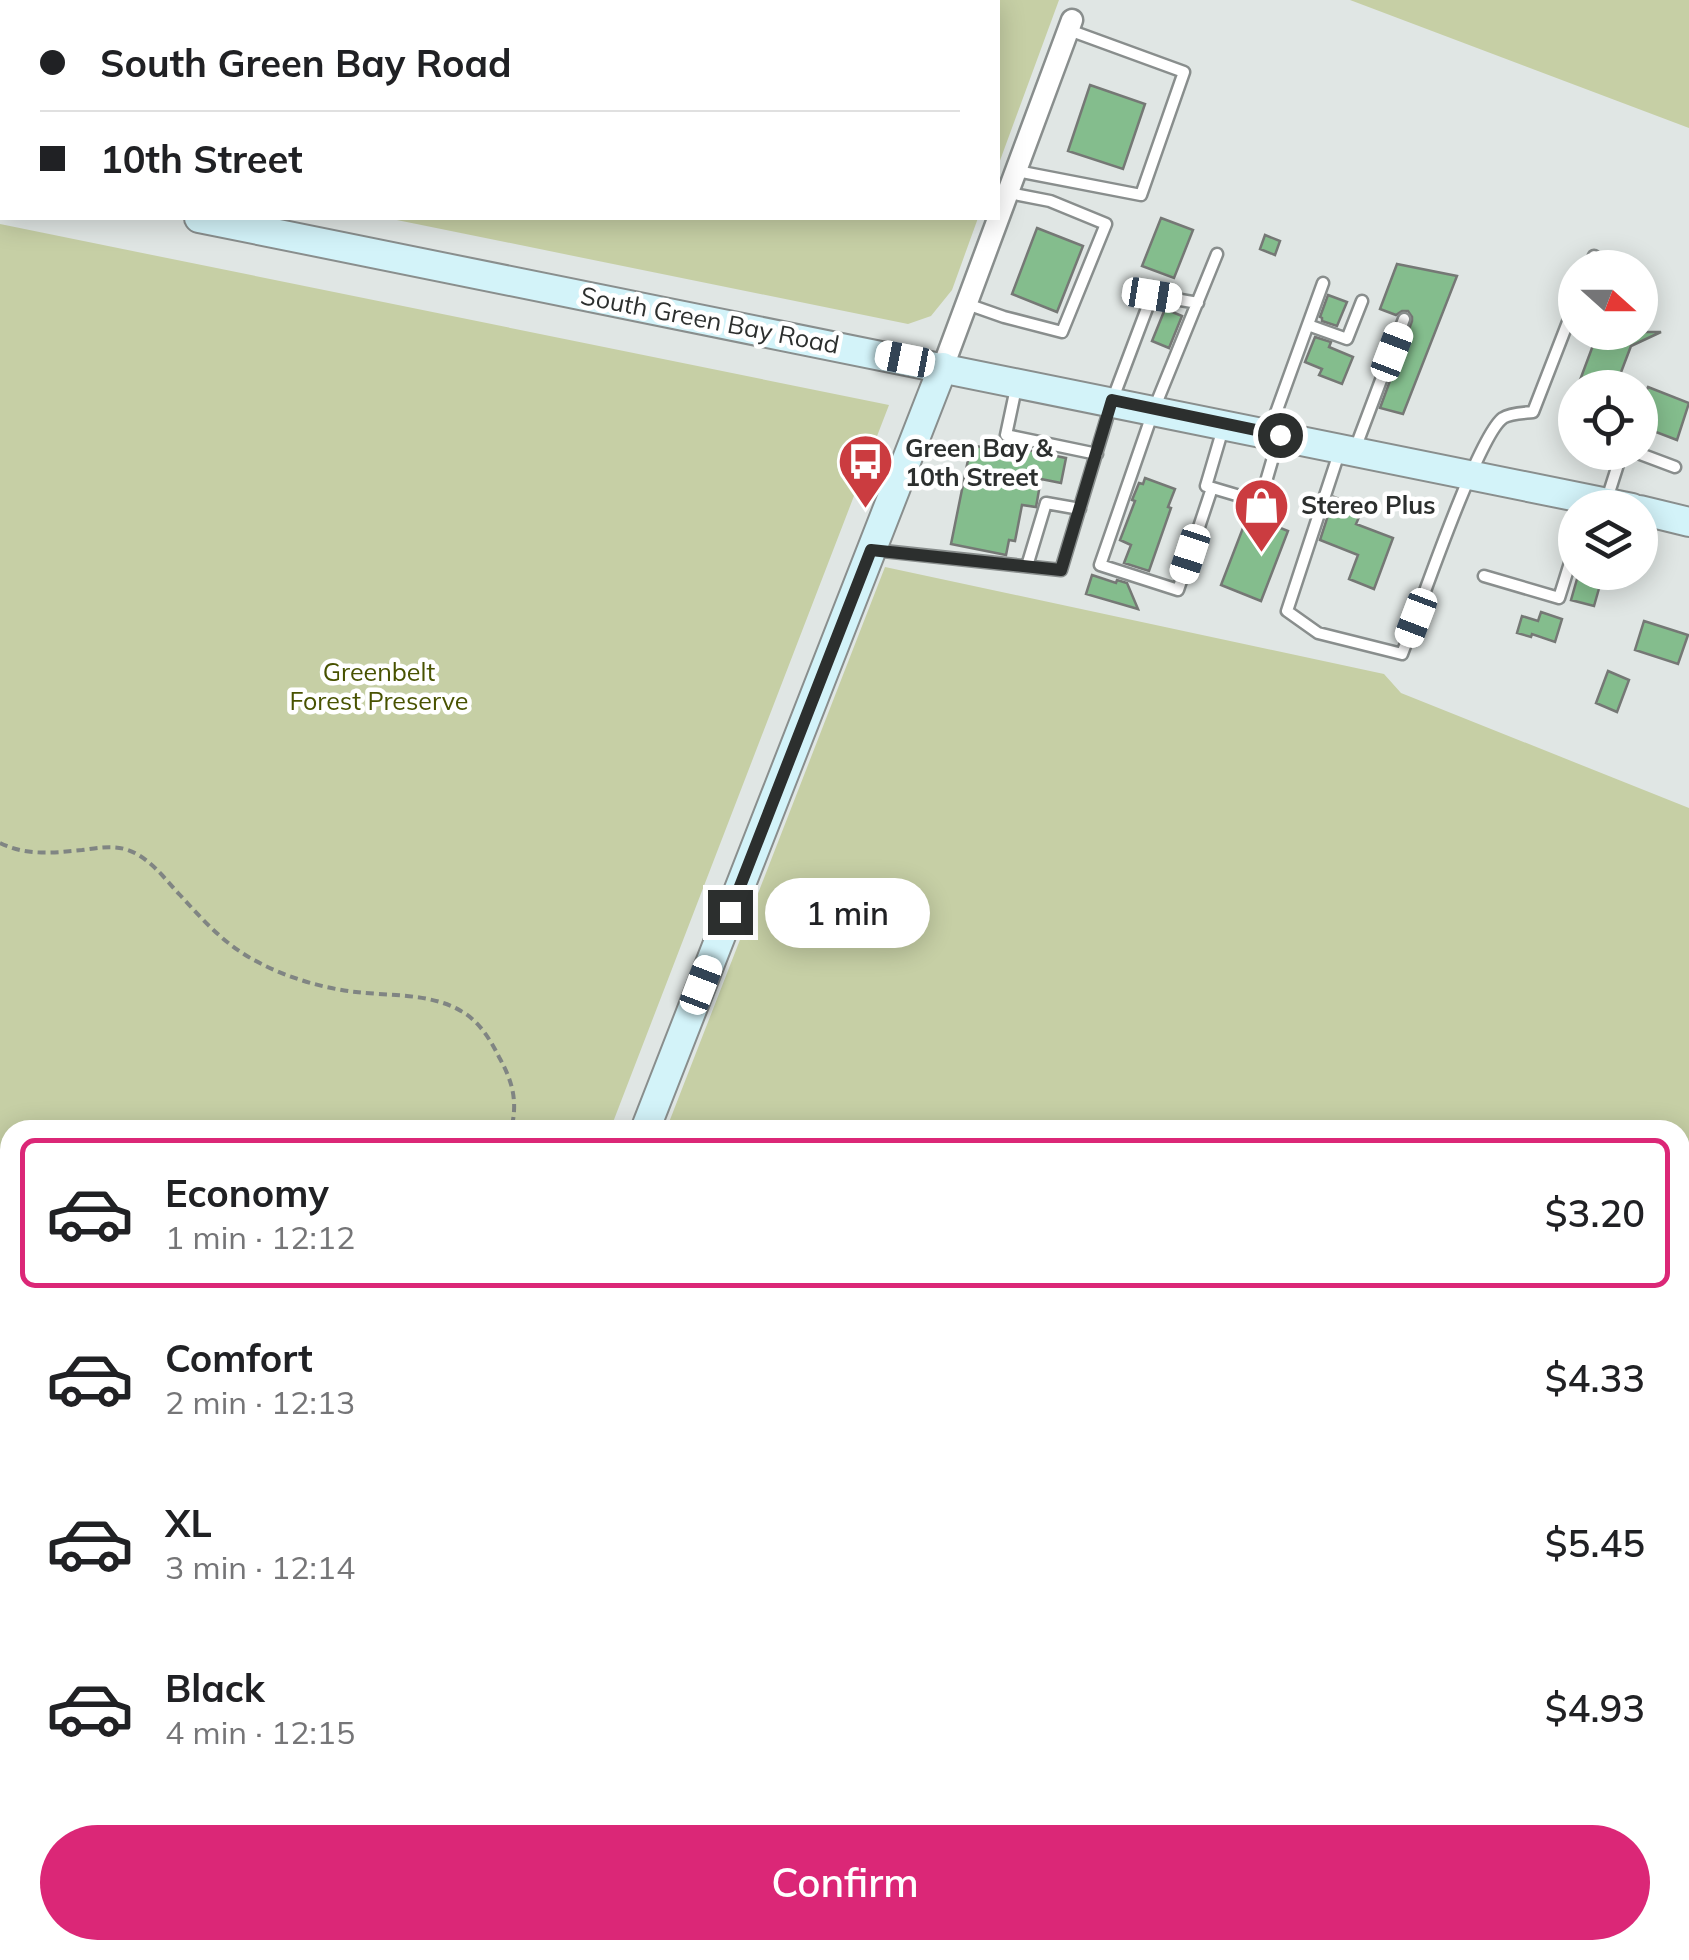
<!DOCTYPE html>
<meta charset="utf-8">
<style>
:root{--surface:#fff;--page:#f6f6f6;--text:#202124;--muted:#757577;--line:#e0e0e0;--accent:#db2777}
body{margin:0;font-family:Mulish,sans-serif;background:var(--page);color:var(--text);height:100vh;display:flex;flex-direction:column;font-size:38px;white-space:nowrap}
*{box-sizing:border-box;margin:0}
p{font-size:32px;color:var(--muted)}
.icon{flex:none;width:55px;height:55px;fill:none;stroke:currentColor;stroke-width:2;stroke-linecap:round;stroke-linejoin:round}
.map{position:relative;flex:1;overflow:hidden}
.drawer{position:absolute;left:0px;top:1120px;width:1690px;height:840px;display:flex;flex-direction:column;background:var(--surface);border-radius:30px 30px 0 0;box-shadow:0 5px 25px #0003}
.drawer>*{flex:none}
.banner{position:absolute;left:0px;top:0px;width:1000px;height:220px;box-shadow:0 5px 25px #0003;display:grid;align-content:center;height:220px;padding:0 40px;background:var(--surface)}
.needle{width:65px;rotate:111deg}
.buttons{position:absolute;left:1558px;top:250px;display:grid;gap:20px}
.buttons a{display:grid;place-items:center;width:100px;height:100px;border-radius:50%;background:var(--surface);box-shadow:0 5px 25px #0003;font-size:50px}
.end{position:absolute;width:45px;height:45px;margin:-22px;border:12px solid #2c2f2e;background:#fff;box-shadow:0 0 0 5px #fff}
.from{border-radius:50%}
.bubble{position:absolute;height:70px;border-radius:35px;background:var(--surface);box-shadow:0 5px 25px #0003;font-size:32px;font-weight:600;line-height:70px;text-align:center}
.car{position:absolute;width:30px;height:60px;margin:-30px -15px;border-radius:12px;box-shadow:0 0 8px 2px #0007;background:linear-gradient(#fff 24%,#345 0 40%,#fff 0 76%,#345 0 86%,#fff 0)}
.banner b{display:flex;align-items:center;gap:35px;height:95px;font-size:38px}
.banner b+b{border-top:2px solid var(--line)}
.banner i{width:25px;height:25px;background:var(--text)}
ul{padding:18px 0 0;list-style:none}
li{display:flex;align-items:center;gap:30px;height:150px;margin:0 20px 15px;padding:0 20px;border:5px solid transparent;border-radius:15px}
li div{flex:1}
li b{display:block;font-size:38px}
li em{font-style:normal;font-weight:600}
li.on{border-color:var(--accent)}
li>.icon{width:90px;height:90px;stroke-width:1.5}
.action{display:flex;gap:20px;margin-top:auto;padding:20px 40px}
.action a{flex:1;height:115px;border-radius:60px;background:var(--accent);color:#fff;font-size:40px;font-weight:600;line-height:115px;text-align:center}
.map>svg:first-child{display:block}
.green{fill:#c6cfa5}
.building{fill:#84bd8d;stroke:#757875;stroke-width:2.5}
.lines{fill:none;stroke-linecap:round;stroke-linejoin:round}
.lane-casing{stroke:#898e8d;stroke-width:15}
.street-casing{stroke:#898e8d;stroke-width:25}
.secondary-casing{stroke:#898e8d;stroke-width:32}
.path{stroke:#808583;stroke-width:4;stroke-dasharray:8 5;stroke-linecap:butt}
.lane{stroke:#fff;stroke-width:10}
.street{stroke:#fff;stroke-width:20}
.secondary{stroke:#d3f3f9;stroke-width:28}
.route{stroke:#2c2f2e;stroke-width:12}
.labels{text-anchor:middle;stroke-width:9;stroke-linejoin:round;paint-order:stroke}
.street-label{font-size:25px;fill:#2c2f2e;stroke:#fff}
.poi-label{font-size:25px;font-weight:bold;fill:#2c2f2e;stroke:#fff;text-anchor:start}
.park-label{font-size:25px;fill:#485200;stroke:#fff}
</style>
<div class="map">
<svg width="1689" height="1960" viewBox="0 0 1689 1960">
<rect width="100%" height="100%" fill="#e0e6e4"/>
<path class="green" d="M0,0H1059L998,166V2H2V143L0,142Z
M1350,0H1689V128Z
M387,218H978L952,290L931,316L908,324Z
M0,224L889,405L610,1130H10V1950H293L289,1960H0Z
M885,567L1384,674L1401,693L1689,808V1960H1480L1484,1950H1680V1130H666Z
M643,1950H1027L1023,1960H669Z"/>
<path class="building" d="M1090,85L1145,104L1123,169L1068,151Z
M1161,218L1193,230L1174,278L1142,266Z
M1037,228L1083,246L1057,312L1012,294Z
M1265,235L1280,241L1275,255L1260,249Z
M1397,264L1457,276L1403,414L1380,408L1412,321V317L1408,311H1402L1396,315L1380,309Z
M1328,295L1347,302L1337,326L1322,321V318L1320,317Z
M1165,309L1182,316L1169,348L1152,341Z
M1598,332H1661L1631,346L1615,388H1577Z
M1315,337L1331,342L1329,347L1353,357L1342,384L1319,375L1322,369L1305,362Z
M1648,387L1689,403L1677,440L1640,426V407Z
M971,445L1006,452L1008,446L1066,458L1061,483L1041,479L1036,507L1022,505L1015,541L1009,540L1006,555L951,544Z
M1145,478L1175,489L1168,507L1171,508L1149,571L1124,563L1131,545L1120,540L1135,501L1132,500L1139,483L1143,484Z
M1334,497L1363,508L1356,524L1393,538L1374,589L1349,579L1358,555L1320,540Z
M1248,515L1288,531L1261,601L1221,585Z
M1579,572L1597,577L1596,583L1600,585L1594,606L1571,600Z
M1092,575L1116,583L1117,580L1127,583L1138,609L1086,594Z
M1541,612L1562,619L1555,642L1532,634L1531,637L1517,633L1522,616L1538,621Z
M1644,621L1688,635L1678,664L1635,650Z
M1608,671L1629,680L1617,712L1596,703Z"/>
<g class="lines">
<defs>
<path id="lane" d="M1017,171L1141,195L1184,72L1069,30
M1589,268L1594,256
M967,304L1004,317L1062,332L1106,224L1050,201L1009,193
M1308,325L1347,339L1362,301
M1016,388L1006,435L1097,454
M1224,425L1206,486L1260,502L1279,437
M1269,432L1323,283
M1355,449L1404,319
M1340,450L1287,611L1318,633L1402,654C1417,615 1478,435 1503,418C1510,413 1525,413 1533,412L1575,304
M1635,452L1675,467
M1212,488L1178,590L1100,565L1154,409L1217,254
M1607,499L1622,452
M874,550L1061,570L1112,401L1152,295L1198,303
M1027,566L1046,503L1080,509
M1484,576L1559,598L1575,547"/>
<path id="street" d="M943,367L1072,20
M1464,1960L1468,1950"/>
<path id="secondary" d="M0,177L2,178
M199,218L1632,508
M1640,510L1689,522
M645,1130L943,367
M320,1960L324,1950"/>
</defs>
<use href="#lane" class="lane-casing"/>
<use href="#street" class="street-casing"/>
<use href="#secondary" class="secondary-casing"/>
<path class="path" d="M0,843C27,856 53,853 82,850C98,848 113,845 128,850C150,858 164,878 180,895C202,919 224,944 254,960C285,977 321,988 356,992C389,996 431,993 461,1011C479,1021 490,1039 499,1057C513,1082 518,1102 511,1130
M0,1188L10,1182
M0,1523L10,1526
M0,1735L10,1731
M273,1950L295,1960
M45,1960L51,1950"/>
<use href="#lane" class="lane"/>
<use href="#street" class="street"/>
<use href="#secondary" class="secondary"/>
</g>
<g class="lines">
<path class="route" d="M730,912L871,550L1061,570L1112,400L1280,435"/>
</g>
<defs>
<symbol id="bus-pin" viewBox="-11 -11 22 30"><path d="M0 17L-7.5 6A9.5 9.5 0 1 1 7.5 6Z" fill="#cb3c40" stroke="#fff"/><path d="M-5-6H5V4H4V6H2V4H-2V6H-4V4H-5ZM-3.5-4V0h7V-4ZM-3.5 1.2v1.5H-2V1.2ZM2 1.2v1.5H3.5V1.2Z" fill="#fff"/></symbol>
<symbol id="shop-pin" viewBox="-11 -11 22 30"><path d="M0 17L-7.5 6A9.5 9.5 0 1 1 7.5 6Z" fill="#cb3c40" stroke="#fff"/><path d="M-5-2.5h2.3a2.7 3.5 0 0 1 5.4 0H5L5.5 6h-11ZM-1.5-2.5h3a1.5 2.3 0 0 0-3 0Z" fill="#fff"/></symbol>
</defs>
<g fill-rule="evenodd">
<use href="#bus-pin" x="834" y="430" width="63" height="86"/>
<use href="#shop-pin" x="1230" y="474" width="63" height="86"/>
</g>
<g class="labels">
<g class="street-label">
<text transform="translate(710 320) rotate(11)" y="9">South Green Bay Road</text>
</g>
<g class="poi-label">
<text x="905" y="457">Green Bay &amp;<tspan x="905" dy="29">10th Street</tspan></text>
<text x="1301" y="514">Stereo Plus</text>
</g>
<g class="park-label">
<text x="379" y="681">Greenbelt<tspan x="379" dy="29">Forest Preserve</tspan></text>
</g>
</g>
</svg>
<div class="buttons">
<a><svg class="needle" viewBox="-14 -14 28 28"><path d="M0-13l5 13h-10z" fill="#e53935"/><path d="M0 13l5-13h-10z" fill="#757577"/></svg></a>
<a><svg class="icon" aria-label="locate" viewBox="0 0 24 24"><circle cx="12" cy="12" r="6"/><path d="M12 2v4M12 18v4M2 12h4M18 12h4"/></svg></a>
<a><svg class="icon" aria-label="layers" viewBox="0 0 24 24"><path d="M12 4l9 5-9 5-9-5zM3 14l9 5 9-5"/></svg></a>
</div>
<i class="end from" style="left:1280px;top:435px"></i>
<i class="end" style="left:730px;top:912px"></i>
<div class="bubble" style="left:765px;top:878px;width:165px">1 min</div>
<i class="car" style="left:1152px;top:295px;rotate:99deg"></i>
<i class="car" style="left:1392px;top:352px;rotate:21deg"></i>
<i class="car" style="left:905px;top:359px;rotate:281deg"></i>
<i class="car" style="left:1190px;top:554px;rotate:198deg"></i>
<i class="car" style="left:1416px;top:618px;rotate:201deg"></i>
<i class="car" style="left:701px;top:985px;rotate:21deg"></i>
<div class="banner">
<b><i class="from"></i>South Green Bay Road</b>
<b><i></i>10th Street</b>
</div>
<section class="drawer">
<ul>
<li class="on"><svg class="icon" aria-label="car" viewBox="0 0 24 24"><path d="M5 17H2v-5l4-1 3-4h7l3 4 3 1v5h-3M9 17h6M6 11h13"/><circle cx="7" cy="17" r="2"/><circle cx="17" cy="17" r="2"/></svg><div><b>Economy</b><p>1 min · 12:12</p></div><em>$3.20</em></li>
<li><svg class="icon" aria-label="car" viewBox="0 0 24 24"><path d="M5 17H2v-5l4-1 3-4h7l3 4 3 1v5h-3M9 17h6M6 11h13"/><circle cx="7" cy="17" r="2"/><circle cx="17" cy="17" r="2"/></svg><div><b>Comfort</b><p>2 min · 12:13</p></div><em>$4.33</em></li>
<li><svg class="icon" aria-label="car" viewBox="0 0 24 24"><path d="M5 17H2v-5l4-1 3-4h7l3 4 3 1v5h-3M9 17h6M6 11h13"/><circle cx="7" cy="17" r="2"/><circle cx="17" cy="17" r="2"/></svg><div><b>XL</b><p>3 min · 12:14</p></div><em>$5.45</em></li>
<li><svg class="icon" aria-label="car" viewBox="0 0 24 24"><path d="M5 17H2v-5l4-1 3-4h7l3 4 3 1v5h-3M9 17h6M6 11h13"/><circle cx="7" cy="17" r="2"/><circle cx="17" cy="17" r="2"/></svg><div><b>Black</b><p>4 min · 12:15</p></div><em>$4.93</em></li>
</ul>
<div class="action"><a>Confirm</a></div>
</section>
</div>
